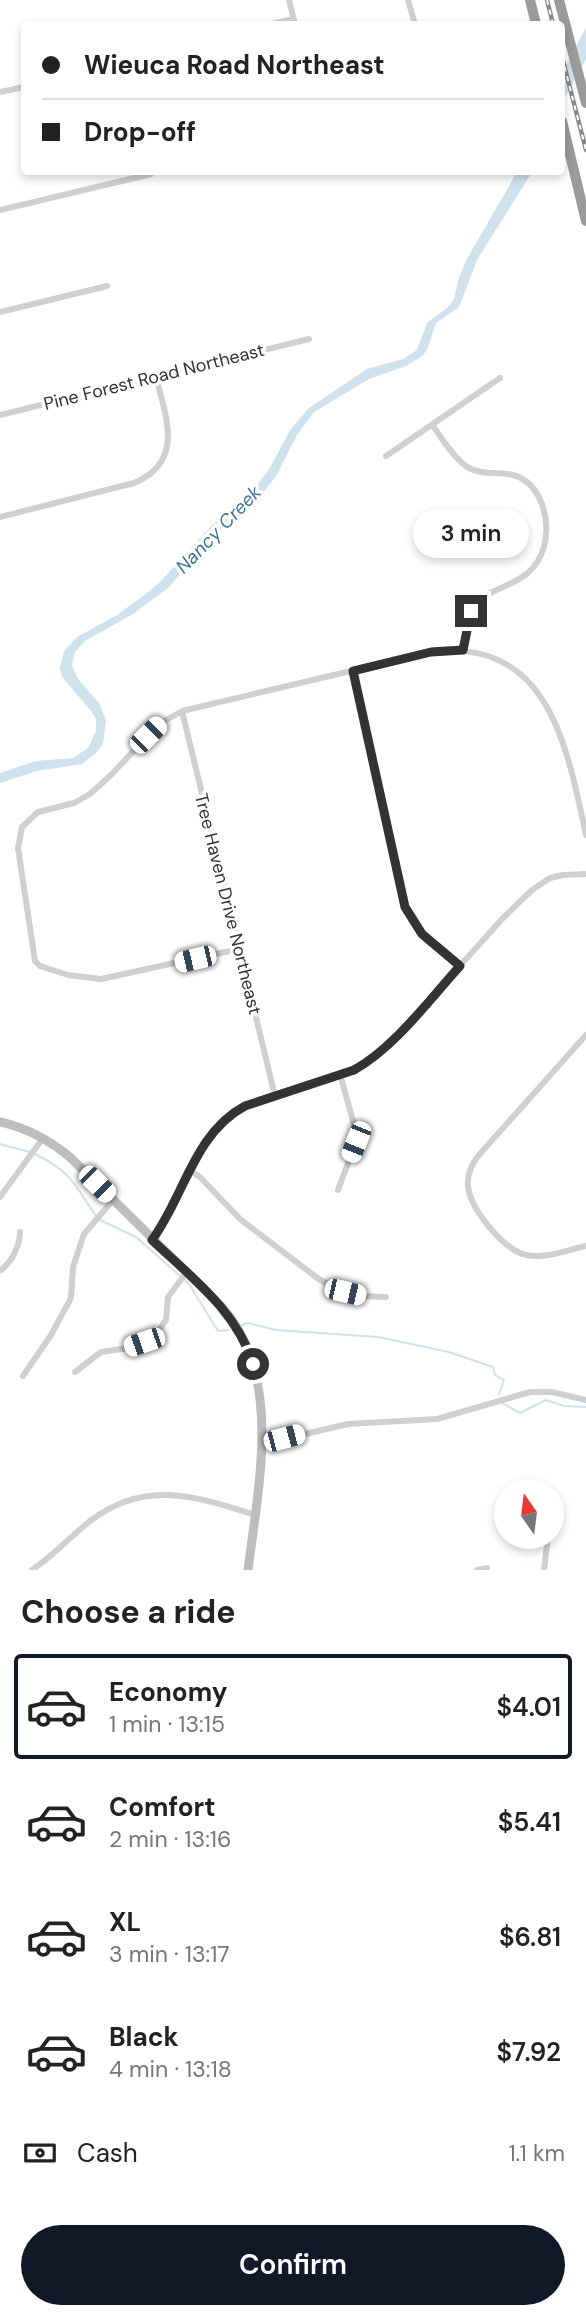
<!DOCTYPE html>
<meta charset="utf-8">
<style>
:root{--surface:#fff;--page:#f6f6f6;--text:#222;--muted:#767676;--line:#e0e0e0;--accent:#111827}
body{margin:0;font-family:"DM Sans",sans-serif;background:var(--page);color:var(--text);height:100vh;display:flex;flex-direction:column;font-size:26px;white-space:nowrap}
*{box-sizing:border-box;margin:0}
p{font-size:23px;color:var(--muted)}
.icon{flex:none;width:38px;height:38px;fill:none;stroke:currentColor;stroke-width:2;stroke-linecap:round;stroke-linejoin:round}
.map{position:relative;height:1570px;overflow:hidden}
.side{display:flex;flex-direction:column;background:var(--surface);flex:1}
.side>*{flex:none}
.top-card{position:absolute;left:21px;top:21px;width:544px;height:154px;border-radius:7px;box-shadow:0 4px 10px #0003;display:grid;align-content:center;height:154px;padding:0 21px;background:var(--surface)}
.needle{width:46px;rotate:346deg}
.controls{position:absolute;left:494px;top:1479px;display:grid;gap:14px}
.controls a{display:grid;place-items:center;width:70px;height:70px;border-radius:50%;background:var(--surface);box-shadow:0 4px 10px #0003;font-size:35px}
.end{position:absolute;width:32px;height:32px;margin:-16px;border:9px solid #333;background:#fff;box-shadow:0 0 0 4px #fff}
.from{border-radius:50%}
.bubble{position:absolute;height:49px;border-radius:24px;background:var(--surface);box-shadow:0 4px 10px #0003;font-size:23px;font-weight:600;line-height:49px;text-align:center}
.car{position:absolute;width:21px;height:42px;margin:-21px -10px;border-radius:9px;box-shadow:0 0 5px 2px #0007;background:linear-gradient(#fff 24%,#345 0 40%,#fff 0 76%,#345 0 86%,#fff 0)}
.top-card b{display:flex;align-items:center;gap:24px;height:66px;font-size:26px}
.top-card b+b{border-top:2px solid var(--line)}
.top-card i{width:18px;height:18px;background:var(--text)}
ul{padding:0;list-style:none}
li{display:flex;align-items:center;gap:21px;height:105px;margin:0 14px 10px;padding:0 7px;border:4px solid transparent;border-radius:7px}
li div{flex:1}
li b{display:block;font-size:26px}
li em{font-style:normal;font-weight:600}
li.current{border-color:var(--accent)}
li>.icon{width:63px;height:63px;stroke-width:1.5}
h2{padding:0 21px;font-size:32px;line-height:84px}
.pay{display:flex;align-items:center;gap:18px;height:77px;padding:0 21px;font-size:26px}
.pay p{margin-inline-start:auto}
.action{display:flex;gap:14px;margin-top:auto;padding:14px 21px}
.action a{flex:1;height:80px;border-radius:42px;background:var(--accent);color:#fff;font-size:28px;font-weight:600;line-height:80px;text-align:center}
.map>svg:first-child{display:block}
.water{fill:#cfe2ee}
.lines{fill:none;stroke-linecap:round;stroke-linejoin:round}
.stream{stroke:#cfe2ee;stroke-width:2}
.street{stroke:#d0d0d0;stroke-width:6}
.secondary{stroke:#bdbdbd;stroke-width:9}
.highway{stroke:#9a9a9a;stroke-width:10}
.rail-casing{stroke:#888;stroke-width:4.5}
.rail{stroke:#fff;stroke-width:2;stroke-dasharray:5;stroke-linecap:butt}
.route{stroke:#333;stroke-width:9}
.labels{text-anchor:middle;stroke-width:7;stroke-linejoin:round;paint-order:stroke}
.street-label{font-size:18px;fill:#333;stroke:#fff}
.water-label{font-size:19px;font-style:italic;fill:#3f7597;stroke:#fff}
</style>
<div class="map">
<svg width="586" height="1570" viewBox="0 0 586 1570">
<rect width="100%" height="100%" fill="#fff"/>
<path class="water" d="M586,28V59L562,103V72Z
M517,172H532L477,260L459,307L436,323L427,350L422,356L406,366L369,379L314,412L297,435L276,476L259,498L216,534L168,588L133,614L85,641L75,652L72,665L78,679L99,703L106,720L103,744L95,754L82,764L37,771L0,783V773L36,761L73,758L88,748L96,731V719L92,712L62,677L60,668L64,651L77,637L117,615L147,593L161,581L212,525L248,497L270,468L290,430L309,408L367,369L403,359L417,350L427,323L447,308L454,299L459,277L468,257Z"/>
<g class="lines">
<path class="stream" d="M0,1144L29,1152
M35,1154C72,1172 74,1184 96,1216
M100,1220L136,1237L180,1276
M184,1279L189,1284L218,1331L229,1330
M242,1325L248,1323L276,1330L378,1337L449,1352L493,1367L495,1375L504,1380L499,1394
M502,1403L520,1413L546,1400L564,1406L586,1407"/>
<path class="street" d="M289,0L295,24
M408,0L415,24
M271,24L294,19
M0,92L24,87
M0,210L151,174
M0,312L107,286
M0,415L309,339
M432,425C442,438 452,456 466,466C480,476 498,471 513,475C542,483 551,521 544,547C531,590 492,581 473,608C465,620 465,636 463,650
M386,456L500,378
M0,517L134,483C185,462 166,417 156,377
M353,671L405,907L422,934L460,966
M182,711L275,1096
M239,949L101,979L68,975L40,966L35,961L18,848L22,827L38,812L74,803L90,794L111,775L159,724L182,711L431,652C549,637 567,747 586,835
M586,1035L478,1156C472,1164 467,1175 468,1186C470,1209 504,1250 526,1255C546,1259 567,1250 586,1246
M189,1170L200,1177L240,1219L320,1280L345,1292L361,1296L386,1297
M338,1190L356,1142L355,1128L340,1074
M0,1197L43,1138
M152,1240C184,1197 194,1133 245,1106L353,1070L371,1059L404,1028L503,918L532,890L550,878L563,875L586,874
M1,1270C12,1262 20,1245 20,1232
M75,1372L101,1352L129,1348L144,1342L157,1333L166,1320L168,1297L186,1273
M23,1376L51,1335L71,1298L73,1267L84,1234L113,1200
M262,1444L348,1424L437,1419L530,1392H552L586,1400
M551,1507L552,1501
M32,1570C53,1556 70,1537 90,1521C145,1479 195,1496 255,1515
M477,1570L487,1568
M544,1570L548,1536"/>
<path class="secondary" d="M0,1122C27,1128 51,1141 72,1159L221,1306C284,1374 258,1488 248,1570"/>
<path class="highway" d="M530,0L536,24
M559,0L586,103
M562,121L586,221"/>
<defs>
<path id="rail" d="M547,0L553,24
M562,57L586,150"/>
</defs>
<use href="#rail" class="rail-casing"/>
<use href="#rail" class="rail"/>
</g>
<g class="lines">
<path class="route" d="M253,1364C237,1311 191,1277 152,1240C184,1197 194,1133 245,1106L354,1070C394,1048 429,1000 460,966L422,934L405,907L353,671L431,652L463,650L471,611"/>
</g>
<g class="labels">
<g class="street-label">
<text transform="translate(154 377) rotate(-14)" y="6">Pine Forest Road Northeast</text>
<text transform="translate(228 904) rotate(76)" y="6">Tree Haven Drive Northeast</text>
</g>
<g class="water-label">
<text transform="translate(218 529) rotate(-46)" y="7">Nancy Creek</text>
</g>
</g>
</svg>
<div class="controls">
<a><svg class="needle" viewBox="-14 -14 28 28"><path d="M0-13l5 13h-10z" fill="#e53935"/><path d="M0 13l5-13h-10z" fill="#767676"/></svg></a>
</div>
<i class="end from" style="left:253px;top:1364px"></i>
<i class="end" style="left:471px;top:611px"></i>
<div class="bubble" style="left:413px;top:509px;width:116px">3 min</div>
<i class="car" style="left:148px;top:735px;rotate:45deg"></i>
<i class="car" style="left:195px;top:959px;rotate:257deg"></i>
<i class="car" style="left:356px;top:1142px;rotate:202deg"></i>
<i class="car" style="left:97px;top:1184px;rotate:135deg"></i>
<i class="car" style="left:345px;top:1292px;rotate:103deg"></i>
<i class="car" style="left:144px;top:1342px;rotate:251deg"></i>
<i class="car" style="left:284px;top:1438px;rotate:75deg"></i>
<div class="top-card">
<b><i class="from"></i>Wieuca Road Northeast</b>
<b><i></i>Drop-off</b>
</div>
</div>
<section class="side">
<h2>Choose a ride</h2>
<ul>
<li class="current"><svg class="icon" aria-label="car" viewBox="0 0 24 24"><path d="M5 17H2v-5l4-1 3-4h7l3 4 3 1v5h-3M9 17h6M6 11h13"/><circle cx="7" cy="17" r="2"/><circle cx="17" cy="17" r="2"/></svg><div><b>Economy</b><p>1 min · 13:15</p></div><em>$4.01</em></li>
<li><svg class="icon" aria-label="car" viewBox="0 0 24 24"><path d="M5 17H2v-5l4-1 3-4h7l3 4 3 1v5h-3M9 17h6M6 11h13"/><circle cx="7" cy="17" r="2"/><circle cx="17" cy="17" r="2"/></svg><div><b>Comfort</b><p>2 min · 13:16</p></div><em>$5.41</em></li>
<li><svg class="icon" aria-label="car" viewBox="0 0 24 24"><path d="M5 17H2v-5l4-1 3-4h7l3 4 3 1v5h-3M9 17h6M6 11h13"/><circle cx="7" cy="17" r="2"/><circle cx="17" cy="17" r="2"/></svg><div><b>XL</b><p>3 min · 13:17</p></div><em>$6.81</em></li>
<li><svg class="icon" aria-label="car" viewBox="0 0 24 24"><path d="M5 17H2v-5l4-1 3-4h7l3 4 3 1v5h-3M9 17h6M6 11h13"/><circle cx="7" cy="17" r="2"/><circle cx="17" cy="17" r="2"/></svg><div><b>Black</b><p>4 min · 13:18</p></div><em>$7.92</em></li>
</ul>
<div class="pay"><svg class="icon" aria-label="cash" viewBox="0 0 24 24"><path d="M3 7h18v10H3z"/><circle cx="12" cy="12" r="2"/></svg>Cash<p>1.1 km</p></div>
<div class="action"><a>Confirm</a></div>
</section>
